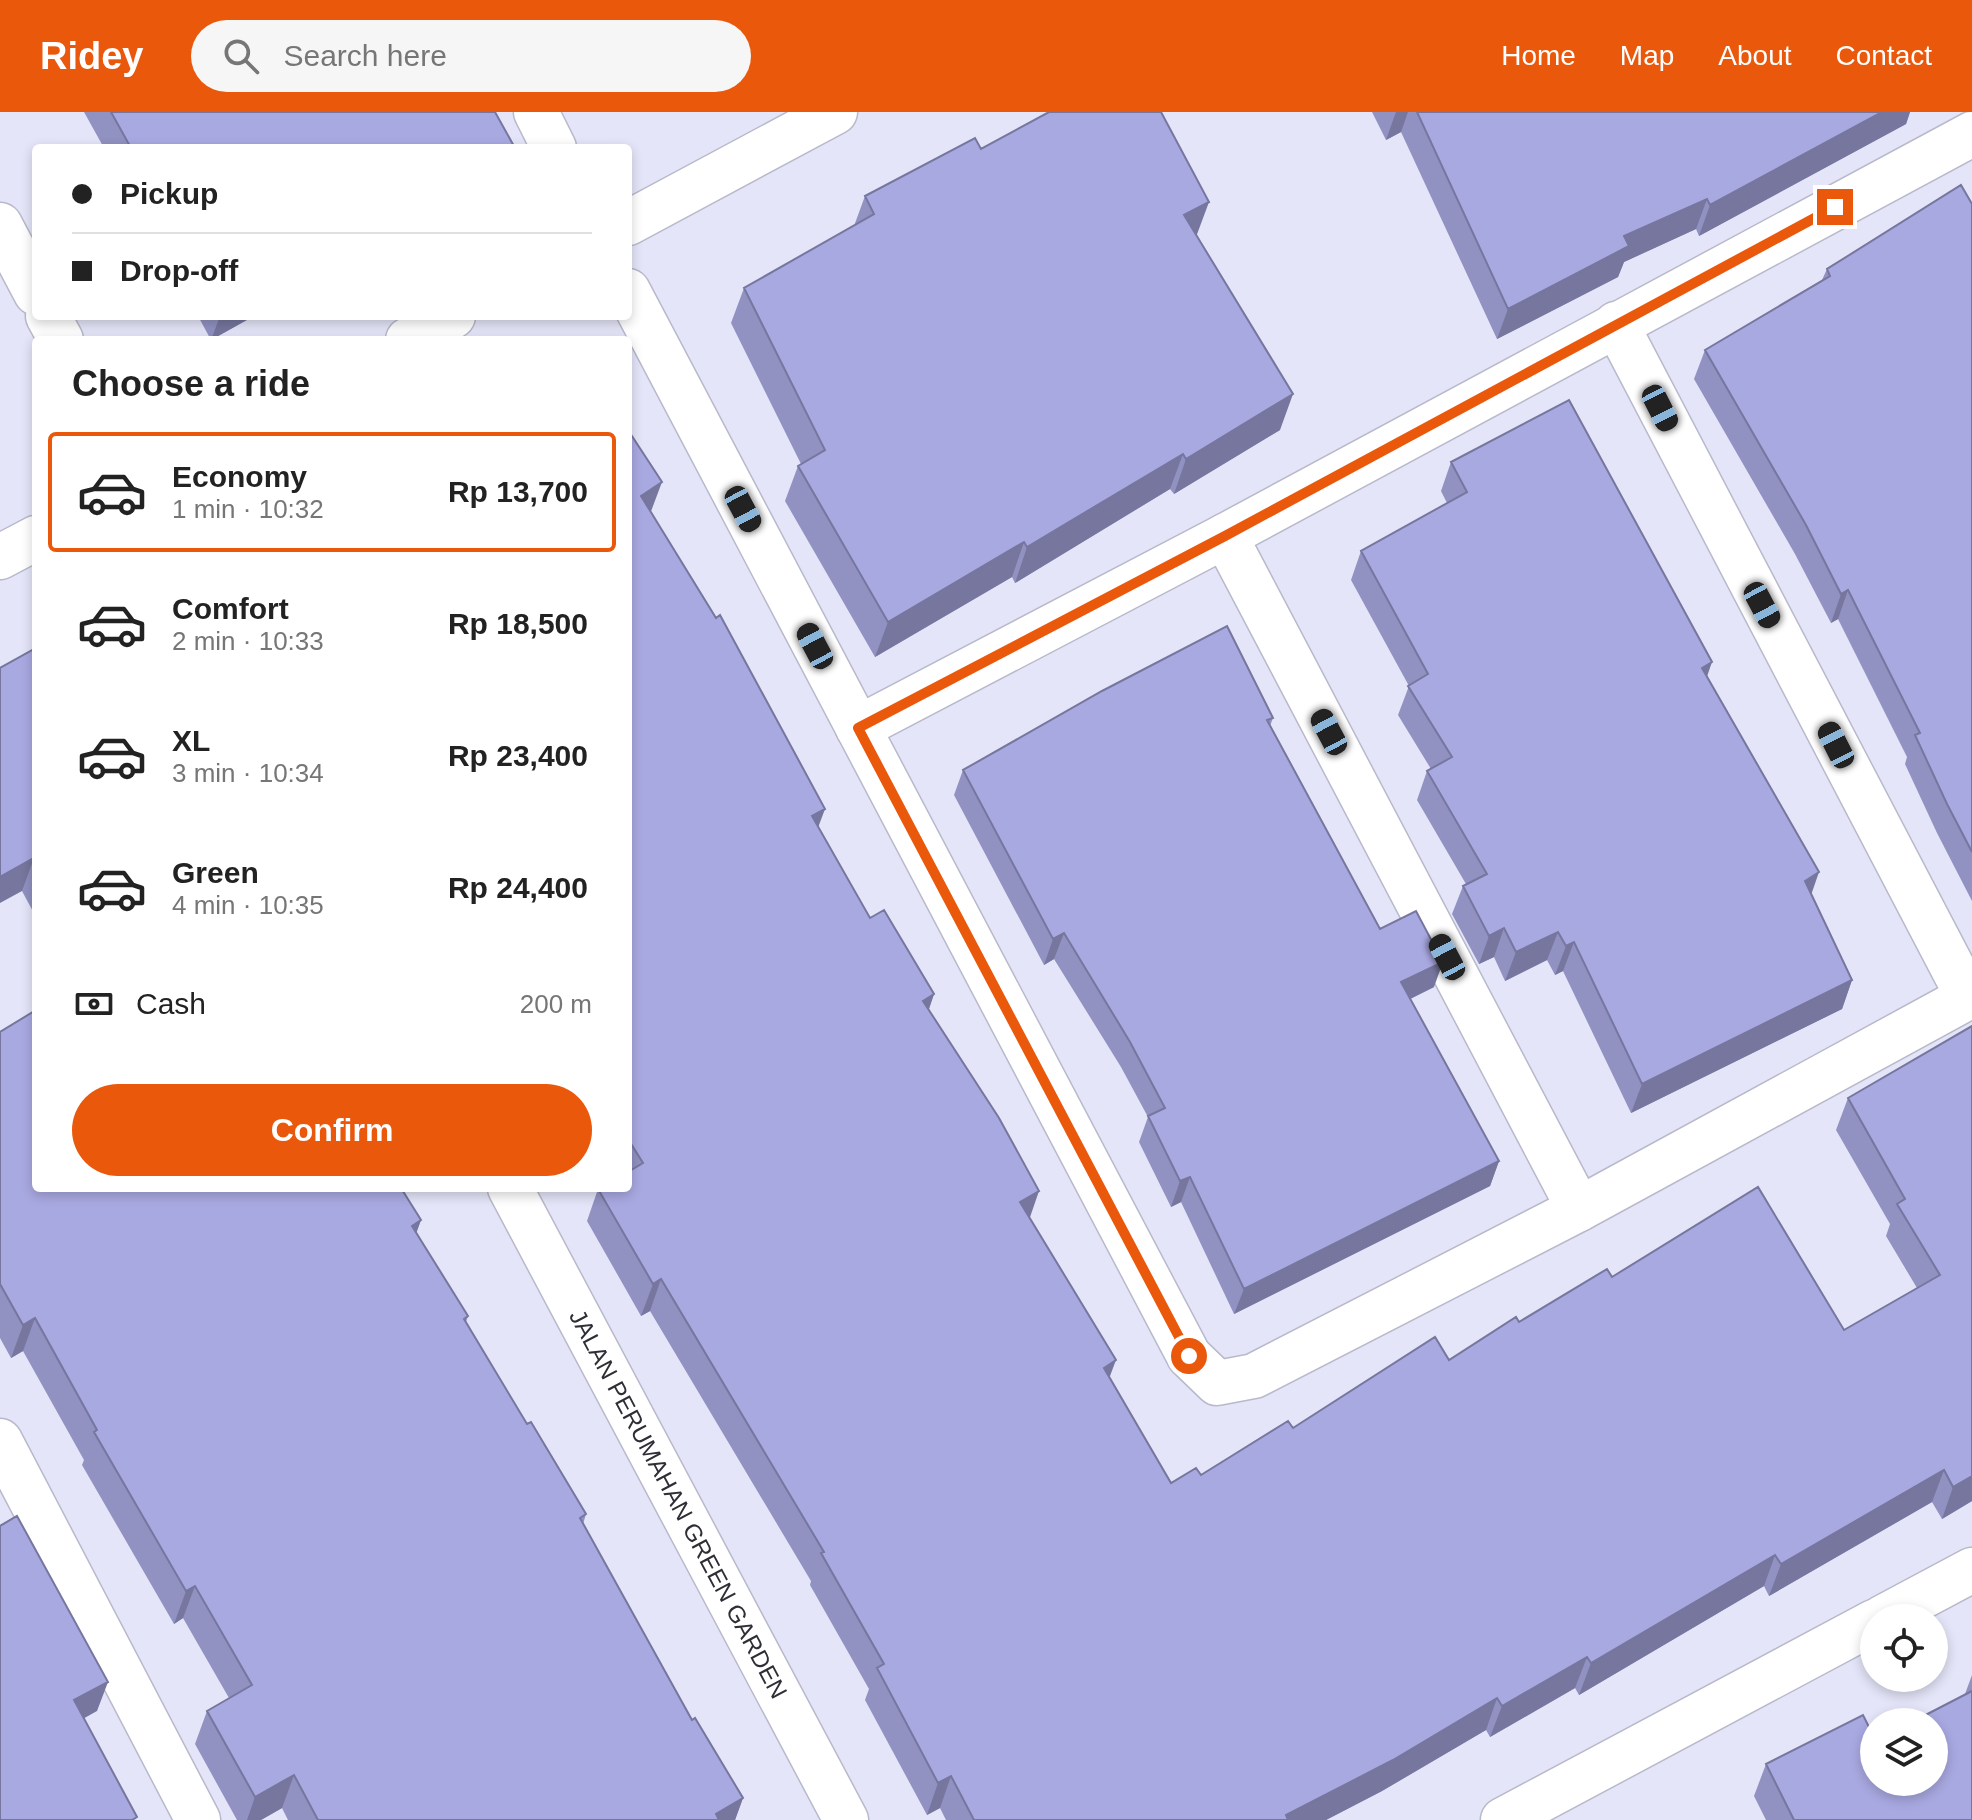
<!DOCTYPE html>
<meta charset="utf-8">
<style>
:root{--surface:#fff;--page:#f6f6f6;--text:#222;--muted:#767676;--line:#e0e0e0;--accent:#ea580c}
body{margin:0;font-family:Helvetica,sans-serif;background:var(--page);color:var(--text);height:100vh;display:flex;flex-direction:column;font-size:30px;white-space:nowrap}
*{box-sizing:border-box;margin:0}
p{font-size:26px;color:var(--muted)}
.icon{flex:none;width:44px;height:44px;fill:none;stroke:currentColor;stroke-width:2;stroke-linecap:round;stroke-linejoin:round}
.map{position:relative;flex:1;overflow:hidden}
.side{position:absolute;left:32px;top:224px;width:600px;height:856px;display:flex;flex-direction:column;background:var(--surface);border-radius:8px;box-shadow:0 4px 12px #0003}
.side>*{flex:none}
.top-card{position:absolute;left:32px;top:32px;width:600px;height:176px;border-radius:8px;box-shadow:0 4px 12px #0003;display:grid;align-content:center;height:176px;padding:0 40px;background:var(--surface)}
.buttons{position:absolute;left:1860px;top:1492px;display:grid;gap:16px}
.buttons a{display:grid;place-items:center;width:88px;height:88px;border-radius:50%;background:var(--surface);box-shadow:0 4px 12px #0003;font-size:40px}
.end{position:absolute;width:36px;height:36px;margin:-18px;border:10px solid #ea580c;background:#fff;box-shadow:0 0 0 4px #fff}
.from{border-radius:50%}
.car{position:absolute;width:24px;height:48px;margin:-24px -12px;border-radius:10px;box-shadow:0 0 6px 2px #0007;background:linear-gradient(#222 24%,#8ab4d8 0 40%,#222 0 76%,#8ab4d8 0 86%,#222 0)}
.top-card b{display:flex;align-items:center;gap:28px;height:76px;font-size:30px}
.top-card b+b{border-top:2px solid var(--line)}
.top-card i{width:20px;height:20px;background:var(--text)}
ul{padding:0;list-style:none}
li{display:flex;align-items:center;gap:24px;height:120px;margin:0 16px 12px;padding:0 24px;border:4px solid transparent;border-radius:8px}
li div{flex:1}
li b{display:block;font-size:30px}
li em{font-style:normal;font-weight:700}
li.current{border-color:var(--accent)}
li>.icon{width:72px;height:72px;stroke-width:1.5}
h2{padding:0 40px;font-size:36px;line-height:96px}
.pay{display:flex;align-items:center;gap:20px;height:88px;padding:0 40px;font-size:30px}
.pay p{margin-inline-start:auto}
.primary-button{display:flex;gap:16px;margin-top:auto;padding:16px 40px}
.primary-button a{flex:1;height:92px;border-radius:48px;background:var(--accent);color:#fff;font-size:32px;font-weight:700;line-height:92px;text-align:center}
header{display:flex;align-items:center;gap:48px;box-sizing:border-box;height:112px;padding:0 40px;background:var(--accent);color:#fff}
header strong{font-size:38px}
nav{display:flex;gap:44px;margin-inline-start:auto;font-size:28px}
.search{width:560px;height:72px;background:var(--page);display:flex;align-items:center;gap:20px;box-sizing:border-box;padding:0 28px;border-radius:44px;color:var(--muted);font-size:30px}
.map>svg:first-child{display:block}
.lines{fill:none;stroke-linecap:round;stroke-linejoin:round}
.minor-casing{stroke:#b8b9cb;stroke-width:47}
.minor{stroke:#fff;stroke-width:44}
.wall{fill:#9191c2}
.shaded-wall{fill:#76769e}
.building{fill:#a9a9e2;stroke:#76769e;stroke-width:2}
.route{stroke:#ea580c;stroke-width:10}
.labels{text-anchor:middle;stroke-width:6;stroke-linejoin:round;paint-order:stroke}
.street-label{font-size:24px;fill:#2e2e36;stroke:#f2f3ff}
</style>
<header>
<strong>Ridey</strong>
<div class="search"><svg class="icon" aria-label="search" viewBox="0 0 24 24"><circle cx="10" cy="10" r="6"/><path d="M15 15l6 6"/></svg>Search here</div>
<nav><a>Home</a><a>Map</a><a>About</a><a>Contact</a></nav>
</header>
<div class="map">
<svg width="1972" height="1708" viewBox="0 0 1972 1708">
<rect width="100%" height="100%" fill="#e4e5f8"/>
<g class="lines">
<defs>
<g id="minor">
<path d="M536,0L554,36"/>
<path d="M628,111L835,0"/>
<path d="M0,113L36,181"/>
<path d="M628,179L1189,1244L1217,1271L1254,1264L1579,1097L1972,883"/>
<path d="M48,204L61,228"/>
<path d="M1616,212L1968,885"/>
<path d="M408,228L453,204"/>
<path d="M1225,424L1579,1097"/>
<path d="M0,445L36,426"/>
<path d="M858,616L1225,424L1972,22"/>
<path id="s1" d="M510,1076L846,1708"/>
<path d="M0,1329L198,1708"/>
<path d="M1882,1506L1972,1458"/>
<path d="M1503,1708L1874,1510"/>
</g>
</defs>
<use href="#minor" class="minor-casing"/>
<use href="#minor" class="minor"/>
</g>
<path class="wall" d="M84,0H495L515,36H104Z
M1372,0H1910L1906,12L1699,124L1696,117L1624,150L1618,165L1497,227L1401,20L1386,28Z
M981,37L1197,123L1280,318L1174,382L1170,377L1015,471L1012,465L875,545L785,389L798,354L801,352L731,211L744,176L854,114L865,84Z
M1972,92V789L1937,721L1905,652L1907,645L1838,507L1831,511L1795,442L1694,267L1705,238L1822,168L1827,157Z
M198,204H254L211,228Z
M628,318L651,400L818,715L870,806L934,882L929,897L1030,1106L1109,1265L1171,1371L1201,1363L1293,1316L1449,1248L1519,1210L1612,1165L1844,1218L1917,1176L1886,1124L1890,1112L1836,1018L1848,986L1972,914V1389L1942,1407L1932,1390L1769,1484L1764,1474L1579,1583L1575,1576L1490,1625L1486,1618L1382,1679L1326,1708H946L940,1696L927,1703L865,1588L869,1577L810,1473L811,1469L650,1199L641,1204L587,1109L598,1077L628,1076Z
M1451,350L1707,565L1852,868L1842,897L1631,1001L1563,859L1555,863L1547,848L1505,869L1494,845L1479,852L1452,802L1463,774L1466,772L1417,688L1427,659L1431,657L1398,603L1409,574L1351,468L1361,439L1447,391L1441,379Z
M36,536V805L22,779Z
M1273,606L1270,614L1380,817L1434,875L1410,887L1499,1049L1490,1074L1234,1202L1181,1090L1171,1095L1139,1030L1148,1005L1121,955L1054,847L1044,853L954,683L963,658Z
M0,920L421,1108L416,1121L468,1204L466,1210L527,1312L586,1402L583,1412L692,1608L743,1686L735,1708H288L282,1696L261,1708H237L195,1632L207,1599L229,1586L183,1506L174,1512L82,1353L84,1348L23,1239L11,1246L0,1226Z
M1972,1563V1708H1766L1754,1684L1766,1652L1874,1670L1965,1582Z"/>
<path class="shaded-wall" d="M1396,0H1408L1401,20L1386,28Z
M1882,0H1910L1906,12L1699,124L1710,93Z
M1707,87L1696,117L1624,150L1618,165L1497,227L1508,197L1624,124Z
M1209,90L1196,125L1184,103Z
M220,204H254L211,228Z
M1293,282L1280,318L1174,382L1186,347Z
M1183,342L1170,377L1015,471L1027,435Z
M662,370L650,402L641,384Z
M1024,430L1012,465L875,545L888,510Z
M1848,478L1838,507L1831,511L1841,482Z
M1712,550L1702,579V556Z
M825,697L813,729L812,704Z
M34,746L22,779L0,791V765Z
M1819,760L1809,789L1805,769Z
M1504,816L1494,845L1479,852L1489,824Z
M1558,820L1547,848L1505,869L1516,840Z
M1064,821L1054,847L1044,853L1053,827Z
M1574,830L1563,859L1555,863L1566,834Z
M1443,850L1434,875L1392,896L1401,870Z
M1852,868L1842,897L1631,1001L1642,972Z
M934,882L923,914V889Z
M1499,1049L1490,1074L1234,1202L1244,1177Z
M1190,1065L1181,1090L1171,1095L1180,1069Z
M1039,1079L1028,1111L1020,1090Z
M421,1108L409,1141L412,1114Z
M661,1167L650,1199L641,1204L653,1172Z
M35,1206L23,1239L11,1246L23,1213Z
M1116,1248L1104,1280V1256Z
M1944,1358L1932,1390L1769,1484L1781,1452Z
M1972,1364V1389L1942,1407L1953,1375Z
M1775,1443L1764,1474L1579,1583L1591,1551Z
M195,1474L183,1506L174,1512L186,1479Z
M1587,1545L1575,1576L1490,1625L1502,1594Z
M108,1570L97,1599L63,1618L74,1588Z
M1497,1586L1486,1618L1382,1679L1326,1708H1284L1286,1703Z
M294,1663L282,1696L261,1708H247L255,1685Z
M951,1664L940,1696L927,1703L938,1671Z
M743,1686L735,1708H714L716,1702Z"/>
<path class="building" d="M111,0H495L515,36H131Z
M1049,0H1161L1209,90L1184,103L1293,282L1186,347L1183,342L1027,435L1024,430L888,510L798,354L825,338L744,176L874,102L865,84L975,26L981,37Z
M1417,0H1882L1710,93L1707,87L1624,124L1629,134L1508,197Z
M1961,73L1972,92V740L1947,692L1915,623L1920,621L1848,478L1841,482L1806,413L1705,238L1830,164L1827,157Z
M1569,288L1712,550L1702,556L1819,760L1805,769L1852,868L1642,972L1574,830L1566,834L1558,820L1516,840L1504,816L1489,824L1463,774L1487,762L1427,659L1452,645L1408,574L1428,562L1361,439L1467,380L1451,350Z
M628,318L662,370L641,384L716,506L720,503L825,697L812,704L870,806L884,798L934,882L923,889L999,1006L1039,1079L1020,1090L1116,1248L1104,1256L1171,1371L1196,1356L1201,1363L1288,1309L1293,1316L1435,1225L1449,1248L1516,1205L1519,1210L1607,1157L1612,1165L1758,1075L1844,1218L1940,1163L1897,1092L1905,1087L1848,986L1972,914V1364L1953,1375L1944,1358L1781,1452L1775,1443L1591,1551L1587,1545L1502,1594L1497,1586L1393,1648L1286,1703L1288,1708H974L951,1664L938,1671L877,1556L884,1552L821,1441L824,1440L661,1167L653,1172L598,1077L600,1076H628V1060L643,1051L628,1027Z
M1227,514L1273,606L1267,608L1380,817L1416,799L1443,850L1401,870L1499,1049L1244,1177L1190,1065L1180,1069L1148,1004L1165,996L1130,930L1064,821L1053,827L963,658L1102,579Z
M36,536V750L34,746L0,765V556Z
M36,898V1076H401L421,1108L412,1114L468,1204L464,1207L527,1312L531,1310L586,1402L580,1406L692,1608L695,1606L743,1686L716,1702L719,1708H318L294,1663L255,1685L207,1599L252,1573L195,1474L186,1479L94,1320L97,1318L35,1206L23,1213L0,1172V920Z
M17,1404L108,1570L74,1588L137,1705L132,1708H0V1414Z
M1972,1579V1708H1794L1766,1652L1863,1603L1874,1625V1670H1934V1610H1912Z"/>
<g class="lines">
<path class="route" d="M1189,1244L858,616L1225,424L1835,95"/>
</g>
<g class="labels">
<g class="street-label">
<text dy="8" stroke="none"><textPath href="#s1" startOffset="358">JALAN PERUMAHAN GREEN GARDEN</textPath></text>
</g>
</g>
</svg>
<div class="buttons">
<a><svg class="icon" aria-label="locate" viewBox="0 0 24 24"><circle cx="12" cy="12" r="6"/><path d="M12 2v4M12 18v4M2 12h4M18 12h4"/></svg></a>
<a><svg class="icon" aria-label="layers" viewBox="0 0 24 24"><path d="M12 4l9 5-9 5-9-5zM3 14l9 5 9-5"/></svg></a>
</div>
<i class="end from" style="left:1189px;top:1244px"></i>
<i class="end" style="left:1835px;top:95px"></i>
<i class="car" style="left:1660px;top:296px;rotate:153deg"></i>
<i class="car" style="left:743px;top:397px;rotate:152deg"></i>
<i class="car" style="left:1762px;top:493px;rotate:152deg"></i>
<i class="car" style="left:815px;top:534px;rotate:332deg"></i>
<i class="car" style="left:1329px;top:620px;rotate:332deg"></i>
<i class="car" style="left:1836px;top:633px;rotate:333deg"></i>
<i class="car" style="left:1447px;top:845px;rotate:332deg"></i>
<div class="top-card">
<b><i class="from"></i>Pickup</b>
<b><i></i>Drop-off</b>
</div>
<section class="side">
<h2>Choose a ride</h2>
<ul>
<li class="current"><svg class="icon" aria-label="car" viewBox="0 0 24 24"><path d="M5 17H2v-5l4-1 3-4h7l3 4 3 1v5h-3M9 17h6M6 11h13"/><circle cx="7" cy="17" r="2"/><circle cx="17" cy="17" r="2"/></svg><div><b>Economy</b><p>1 min · 10:32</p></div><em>Rp 13,700</em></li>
<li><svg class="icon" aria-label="car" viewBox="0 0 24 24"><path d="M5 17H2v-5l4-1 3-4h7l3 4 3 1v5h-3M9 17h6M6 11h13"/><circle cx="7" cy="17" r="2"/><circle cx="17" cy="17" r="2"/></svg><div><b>Comfort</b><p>2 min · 10:33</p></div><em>Rp 18,500</em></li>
<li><svg class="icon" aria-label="car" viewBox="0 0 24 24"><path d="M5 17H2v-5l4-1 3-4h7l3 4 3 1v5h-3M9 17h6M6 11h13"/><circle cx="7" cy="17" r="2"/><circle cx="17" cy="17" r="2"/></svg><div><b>XL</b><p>3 min · 10:34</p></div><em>Rp 23,400</em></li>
<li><svg class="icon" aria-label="car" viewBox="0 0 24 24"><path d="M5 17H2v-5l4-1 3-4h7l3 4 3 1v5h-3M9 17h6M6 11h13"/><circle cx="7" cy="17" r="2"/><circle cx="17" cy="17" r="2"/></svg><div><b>Green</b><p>4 min · 10:35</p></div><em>Rp 24,400</em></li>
</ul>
<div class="pay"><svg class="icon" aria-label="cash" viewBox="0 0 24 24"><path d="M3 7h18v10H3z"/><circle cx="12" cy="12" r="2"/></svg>Cash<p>200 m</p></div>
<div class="primary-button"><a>Confirm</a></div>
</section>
</div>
